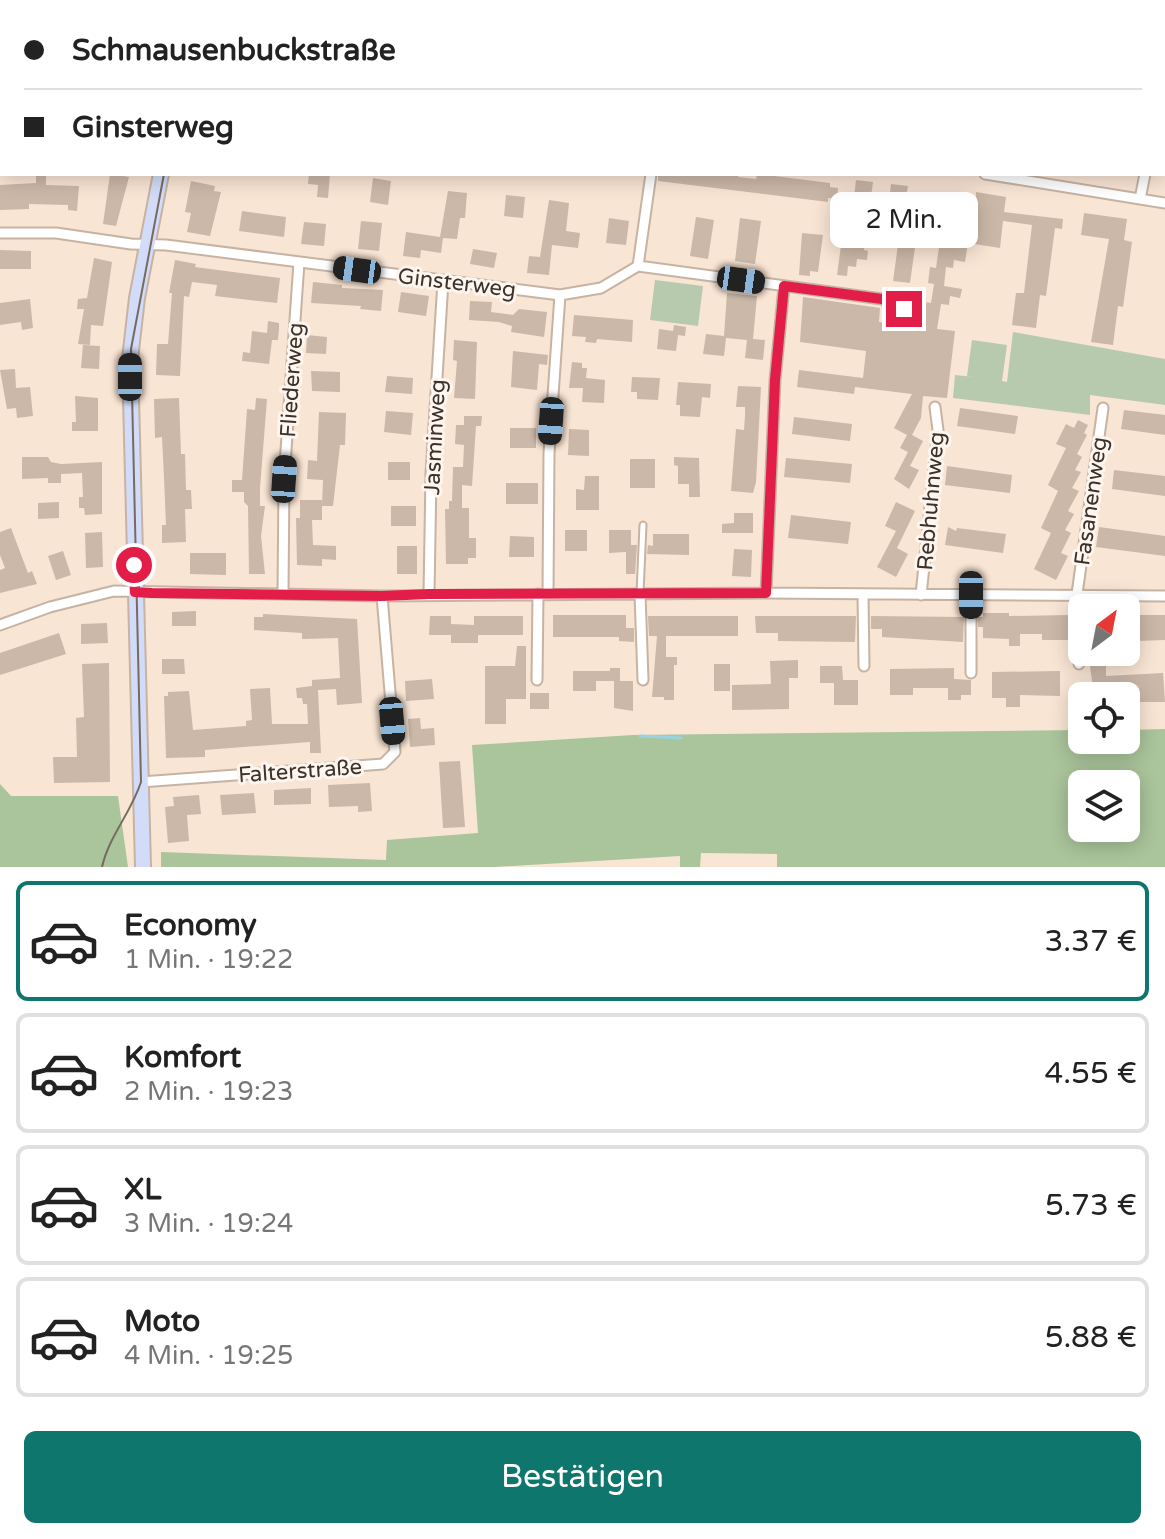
<!DOCTYPE html>
<html lang="de">
<meta charset="utf-8">
<style>
:root{--surface:#fff;--page:#f2f2f2;--text:#222;--muted:#767676;--line:#e0e0e0;--accent:#0f766e}
body{margin:0;font-family:"Varela Round",sans-serif;background:var(--page);color:var(--text);height:100vh;display:flex;flex-direction:column;font-size:30px;white-space:nowrap}
*{box-sizing:border-box;margin:0}
p{font-size:26px;color:var(--muted)}
.icon{flex:none;width:44px;height:44px;fill:none;stroke:currentColor;stroke-width:2;stroke-linecap:round;stroke-linejoin:round}
.map{position:relative;height:867px;overflow:hidden}
.details{display:flex;flex-direction:column;background:var(--surface);flex:1}
.details>*{flex:none}
.banner{position:absolute;left:0px;top:0px;width:1166px;height:176px;box-shadow:0 4px 20px #0003;display:grid;align-content:center;height:176px;padding:0 24px;background:var(--surface)}
.needle{width:52px;rotate:32deg}
.buttons{position:absolute;left:1068px;top:594px;display:grid;gap:16px}
.buttons a{display:grid;place-items:center;width:72px;height:72px;border-radius:12px;background:var(--surface);box-shadow:0 4px 20px #0003;font-size:40px}
.end{position:absolute;width:36px;height:36px;margin:-18px;border:10px solid #e11d48;background:#fff;box-shadow:0 0 0 4px #fff}
.from{border-radius:50%}
.bubble{position:absolute;height:56px;border-radius:12px;background:var(--surface);box-shadow:0 4px 20px #0003;font-size:26px;font-weight:600;line-height:56px;text-align:center}
.car{position:absolute;width:24px;height:48px;margin:-24px -12px;border-radius:10px;box-shadow:0 0 6px 2px #0007;background:linear-gradient(#222 24%,#8ab4d8 0 40%,#222 0 76%,#8ab4d8 0 86%,#222 0)}
.banner b{display:flex;align-items:center;gap:28px;height:76px;font-size:30px}
.banner b+b{border-top:2px solid var(--line)}
.banner i{width:20px;height:20px;background:var(--text)}
ul{padding:14px 0 0;list-style:none}
li{display:flex;align-items:center;gap:24px;height:120px;margin:0 16px 12px;padding:0 8px;border:4px solid var(--line);border-radius:12px}
li div{flex:1}
li b{display:block;font-size:30px}
li em{font-style:normal;font-weight:600}
li.selected{border-color:var(--accent)}
li>.icon{width:72px;height:72px;stroke-width:1.5}
.primary-button{display:flex;gap:16px;margin-top:auto;padding:16px 24px}
.primary-button a{flex:1;height:92px;border-radius:12px;background:var(--accent);color:#fff;font-size:32px;font-weight:600;line-height:92px;text-align:center}
.map>svg:first-child{display:block}
.green{fill:#b8caae}
.forest{fill:#aac49b;fill-rule:evenodd}
.lines{fill:none;stroke-linecap:round;stroke-linejoin:round}
.stream{stroke:#99d3e1;stroke-width:3}
.building{fill:#cbb8a8}
.lane-casing{stroke:#c6b3a3;stroke-width:9}
.street-casing{stroke:#c6b3a3;stroke-width:13}
.secondary-casing{stroke:#c6b3a3;stroke-width:18}
.lane{stroke:#fff;stroke-width:5}
.street{stroke:#fff;stroke-width:9}
.secondary{stroke:#d2dcf9;stroke-width:14}
.tram{stroke:#776b61;stroke-width:2}
.route{stroke:#e11d48;stroke-width:10}
.labels{text-anchor:middle;stroke-width:6;stroke-linejoin:round;paint-order:stroke}
.street-label{font-size:22px;fill:#3a322c;stroke:#fdf5ee}
</style>
<div class="map">
<svg width="1165" height="867" viewBox="0 0 1165 867">
<rect width="100%" height="100%" fill="#f9e5d4"/>
<path class="green" d="M655,280L703,286L698,326L650,320Z
M1013,332L1165,359V405L1090,395V415L953,398L955,375L975,377L967,376L972,340L1007,345L1002,381L1007,382Z"/>
<path class="forest" d="M1165,729V867H777V854L701,853L700,867H680V856L495,867H161V852L386,860L387,840L478,833L472,745L633,735L1082,730V740H1126V730ZM1082,784H1126V828H1082Z
M0,784L11,796H118L128,867H0Z"/>
<g class="lines">
<path class="stream" d="M640,736L681,738"/>
</g>
<path class="building" d="M36,174H46V185L79,186L77,211L68,210V205L29,204V209L0,210V185L36,183Z
M110,174L129,177L116,226L103,224Z
M309,174H330L328,198L317,197L318,185L308,184Z
M658,174H739L738,177L756,179L757,174L830,183V187L838,188L837,199L828,198V202L658,181Z
M373,178L391,181L388,205L370,202Z
M856,180L873,182L864,250L868,251L867,260L857,259L856,267L848,266L847,276L837,275L842,238L849,239Z
M191,181L215,186L214,191L221,192L210,236L187,232L191,213L185,212Z
M891,184L908,186L906,197L924,199L923,208L912,206L910,224L918,226L910,283L893,281L901,223L887,221L888,213H893L896,194L890,193Z
M448,191L467,193L465,218H460L457,239L443,238L441,253L421,250L420,258L403,256L406,232L440,237Z
M976,192L1006,197L1004,212L1063,219L1062,229L1055,228L1046,296L1040,295L1036,328L1012,325L1016,293H1024L1032,225L1003,221L1000,248L968,243L965,262L954,260L953,268L946,267L944,286L962,289L960,298L950,296L949,305L941,304L937,329L955,331L947,398L923,396L921,418L912,435L923,441L910,466L919,470L909,489L894,479L908,452L900,448L907,435L894,428L912,394L855,387L854,394L797,387L799,370L863,378L866,351L800,342L803,297L880,308L879,322L922,327L925,302L931,303L934,284L928,283L930,267L936,268L947,193L976,197Z
M506,195L525,197L523,218L504,216Z
M549,200L569,203L566,231L580,233L578,248L552,245L549,275L527,273L529,256L540,257Z
M242,211L286,217L284,237L239,231Z
M1084,213L1127,219L1124,240L1132,242L1123,307L1118,306L1113,345L1091,342L1109,239L1081,235Z
M696,217L714,220L708,259L690,256Z
M609,218L629,221L626,245L606,243Z
M740,218L761,221L755,264L735,261Z
M361,221L382,223L379,251L358,249Z
M304,222L326,224L324,246L301,244Z
M802,233L823,235L818,272L810,271V276L799,275Z
M473,249L497,253L494,268L470,264Z
M0,250L31,251V269H0Z
M94,258L112,262L103,326L91,325L90,345L78,344L84,309H77L78,299L87,298Z
M175,260L196,264L195,267L280,278L277,303L215,296L217,285L192,282L189,297L184,296L180,376L156,375L157,344H168L172,293H169Z
M313,282L342,285V288L383,290L381,311L360,309L361,306L311,303Z
M401,292L429,296L426,316L398,312Z
M727,293L757,296L753,339L765,340L763,360L745,358L747,340L726,338L724,356L703,354L706,334L724,336Z
M30,299L33,328L22,330L21,322L0,325V303Z
M470,301L492,302L491,312L513,315L519,309L547,312L544,337L511,332L512,326L499,322L469,320Z
M574,315L633,320L632,342L597,339L596,343L585,342L586,337L572,336Z
M268,321L279,323V329L278,340H272L269,364L242,361L243,352L250,353L252,331L267,333Z
M674,325L686,327L685,336L678,335L676,351L657,349L659,329L673,331Z
M307,335L327,337L326,354L306,353Z
M454,340L477,342L475,399L454,398L457,361L453,360Z
M83,345L100,346L99,369L81,368Z
M513,351L548,355L547,365L539,364L537,390L511,387Z
M572,362L582,363V368H587L586,378L605,380L604,403L582,402L583,388H569Z
M15,369L16,388L30,387L33,416L17,418L16,408L7,409L0,370Z
M311,371L340,372V392L312,391Z
M387,376L413,378L412,394L385,392Z
M632,377L660,378L658,400L637,399V392H631Z
M678,382L711,384L710,398L702,397L700,417L680,416V405H676Z
M738,386L761,387L756,482L753,493L731,491L736,429L744,430L745,416V407H736Z
M75,396L98,398V431H72V422H76Z
M179,398L181,454H185L186,490H191L192,509H185L186,542L162,543V525H166L164,478L162,437L155,438L154,399Z
M256,398L267,399L260,488V506H265L261,536L265,574H249L248,506L244,502V492H232V480H242L247,409L255,410Z
M960,408L1018,416L1015,434L957,426Z
M1124,410L1165,415V435L1121,429Z
M386,411L413,413L411,435L384,432Z
M319,412L346,413L345,445H340L333,506H322L323,480L307,479L308,460L317,461Z
M464,416H482L481,426H476L472,486L462,485V508H469V538H476V558H468V564H446L445,509H449V501H452L453,467H463L464,445L455,444L456,425H464Z
M794,417L852,424L850,441L792,434Z
M1078,420L1088,425L1084,433L1087,435L1077,454L1082,457L1075,470L1081,472L1072,488L1079,491L1068,511L1074,514L1065,530L1071,533L1061,553L1068,556L1056,580L1034,569L1051,533L1041,528L1058,491L1048,485L1066,448L1056,444L1066,424L1074,428Z
M510,428H536V448H510Z
M569,429L589,430V456L568,455Z
M22,457H48L51,462L61,464L102,462V514L85,515L84,508H79V497H83L82,473L61,474V483H48V478L22,479Z
M674,457L699,458L700,497H689V484H678V466L674,465Z
M786,458L852,464L850,483L784,477Z
M630,459H655V488H630Z
M388,462H410V480H388Z
M947,466L1012,475L1010,493L945,485Z
M1114,470L1165,476V496L1112,489Z
M585,476H599V510H576V489L584,490Z
M506,483H538V504H506Z
M300,500H322V520H312L313,545L336,546V560L322,559V566L297,565L296,518H300Z
M59,502V518L38,519V503Z
M896,502L915,511L897,548L908,554L896,577L877,567L896,531L885,526Z
M391,506H416V526H391Z
M734,513H753V533H722V524L734,523Z
M791,515L851,522L848,544L788,538Z
M948,527L956,531L957,528L1006,534L1003,553L945,545Z
M1099,527L1165,536V556L1096,547Z
M11,528L28,573L32,571L37,584L0,593V570L5,568L0,555V532Z
M565,530H587V551H565Z
M609,530H631V545H637L635,574H626V552L609,553Z
M102,532L103,567L86,568L85,533Z
M653,534H689V555L647,554L648,545L653,546Z
M510,536L534,537V557H509Z
M397,546H417V574H397Z
M734,549L752,550L751,577L732,576Z
M63,551L71,575L56,580L48,556Z
M190,553H226V575L190,574Z
M196,611V626H172V612Z
M983,613H1009V616L1070,615V640H1042V634H1020V646H1009V639L983,638V627H978V617H983Z
M263,614L357,619L362,703L337,705L336,689L318,690L321,753H310V742L205,750V757L166,758L164,696H168V692L189,691L193,730L246,726V721L252,720L250,689L270,688L272,724H308L307,704H303L302,698H297L296,688L312,686V680L340,678L338,638L302,639V633L254,630V617H263Z
M553,615H626V628H634V642L619,641V637H553Z
M1137,615H1165V640L1137,641Z
M430,616H451V624L474,625V616H523V635H478V643H451V635H429Z
M648,616H738V636H666V657H677V665H674V700H664V697H652L657,636H649Z
M755,616H856L855,642L778,641V633H756Z
M871,616L964,617L963,642L882,637V629H871Z
M107,623L108,643L81,644V624Z
M59,633L66,654L0,675V653Z
M517,646H526V699H506V724H485V666H515Z
M162,659H184L185,674H162Z
M798,660V678H789V709L732,710V685L771,684L770,661Z
M109,663L110,782L54,783L53,757H77L76,718L84,717L82,664Z
M714,664H730V691H714Z
M820,666H842L843,680H858V705H834V683H820Z
M1090,666H1106V676L1163,673L1165,702H1136V696H1094Z
M610,668H620V681H596V691H573V671H610Z
M954,668V679L971,680V695H961V700H948V688H913V695H890V669Z
M1060,671V696L1020,695V707H1006V698H992V672Z
M432,679L434,699L406,701L405,681Z
M614,681H633V711L614,708Z
M530,693H549V709H530Z
M420,718L421,729L434,728L435,745L410,747L408,719Z
M460,761L465,827L443,828L439,762Z
M370,783L372,811L358,812V806L329,807L328,785Z
M311,788V804L274,805V790Z
M254,793L256,813L222,815L220,795Z
M199,795L201,814L187,815L189,841L168,843L165,807L174,806L173,797Z"/>
<g class="lines">
<defs>
<path id="lane" d="M640,593L643,525"/>
<path id="street" d="M776,0L792,2
M673,2V0
M993,2V0
M1164,71L1165,65
M0,80H2
M985,174L1165,203
M1140,199L1145,174
M0,233H56L131,244L166,245L560,295L601,288L638,266L882,299L904,309
M638,266L651,174
M283,593L284,479L299,262
M766,593L775,380L784,286
M429,594L431,474L443,281
M548,594L549,453L560,295
M640,594L643,680
M863,594L864,666
M921,595L938,430L935,407
M0,625L50,607L114,591L382,596L766,593L1165,596
M1079,664L1077,594L1103,408
M971,673V595
M537,680L538,594
M141,782L383,764L395,752L382,596"/>
<path id="secondary" d="M198,2L199,0
M143,867L130,359L137,298L161,174"/>
</defs>
<use href="#lane" class="lane-casing"/>
<use href="#street" class="street-casing"/>
<use href="#secondary" class="secondary-casing"/>
<use href="#lane" class="lane"/>
<use href="#street" class="street"/>
<use href="#secondary" class="secondary"/>
<path class="tram" d="M194,2V0
M102,867C109,836 131,813 141,782L131,349L164,174"/>
</g>
<g class="lines">
<path class="route" d="M134,565L135,592L152,593L382,596L429,594L766,593L775,380L784,286L882,299L904,309"/>
</g>
<g class="labels">
<g class="street-label">
<text transform="translate(457 282) rotate(7)" y="8">Ginsterweg</text>
<text transform="translate(291 380) rotate(-86)" y="8">Fliederweg</text>
<text transform="translate(434 437) rotate(-87)" y="8">Jasminweg</text>
<text transform="translate(930 501) rotate(-85)" y="8">Rebhuhnweg</text>
<text transform="translate(1090 501) rotate(-82)" y="8">Fasanenweg</text>
<text transform="translate(300 770) rotate(-4)" y="8">Falterstraße</text>
</g>
</g>
</svg>
<div class="buttons">
<a><svg class="needle" viewBox="-14 -14 28 28"><path d="M0-13l5 13h-10z" fill="#e53935"/><path d="M0 13l5-13h-10z" fill="#767676"/></svg></a>
<a><svg class="icon" aria-label="locate" viewBox="0 0 24 24"><circle cx="12" cy="12" r="6"/><path d="M12 2v4M12 18v4M2 12h4M18 12h4"/></svg></a>
<a><svg class="icon" aria-label="layers" viewBox="0 0 24 24"><path d="M12 4l9 5-9 5-9-5zM3 14l9 5 9-5"/></svg></a>
</div>
<i class="end from" style="left:134px;top:565px"></i>
<i class="end" style="left:904px;top:309px"></i>
<div class="bubble" style="left:830px;top:192px;width:148px">2 Min.</div>
<i class="car" style="left:357px;top:270px;rotate:278deg"></i>
<i class="car" style="left:741px;top:280px;rotate:98deg"></i>
<i class="car" style="left:130px;top:377px;rotate:0deg"></i>
<i class="car" style="left:551px;top:421px;rotate:184deg"></i>
<i class="car" style="left:284px;top:479px;rotate:4deg"></i>
<i class="car" style="left:971px;top:595px;rotate:180deg"></i>
<i class="car" style="left:392px;top:721px;rotate:175deg"></i>
<div class="banner">
<b><i class="from"></i>Schmausenbuckstraße</b>
<b><i></i>Ginsterweg</b>
</div>
</div>
<section class="details">
<ul>
<li class="selected"><svg class="icon" aria-label="car" viewBox="0 0 24 24"><path d="M5 17H2v-5l4-1 3-4h7l3 4 3 1v5h-3M9 17h6M6 11h13"/><circle cx="7" cy="17" r="2"/><circle cx="17" cy="17" r="2"/></svg><div><b>Economy</b><p>1 Min. · 19:22</p></div><em>3.37 €</em></li>
<li><svg class="icon" aria-label="car" viewBox="0 0 24 24"><path d="M5 17H2v-5l4-1 3-4h7l3 4 3 1v5h-3M9 17h6M6 11h13"/><circle cx="7" cy="17" r="2"/><circle cx="17" cy="17" r="2"/></svg><div><b>Komfort</b><p>2 Min. · 19:23</p></div><em>4.55 €</em></li>
<li><svg class="icon" aria-label="car" viewBox="0 0 24 24"><path d="M5 17H2v-5l4-1 3-4h7l3 4 3 1v5h-3M9 17h6M6 11h13"/><circle cx="7" cy="17" r="2"/><circle cx="17" cy="17" r="2"/></svg><div><b>XL</b><p>3 Min. · 19:24</p></div><em>5.73 €</em></li>
<li><svg class="icon" aria-label="car" viewBox="0 0 24 24"><path d="M5 17H2v-5l4-1 3-4h7l3 4 3 1v5h-3M9 17h6M6 11h13"/><circle cx="7" cy="17" r="2"/><circle cx="17" cy="17" r="2"/></svg><div><b>Moto</b><p>4 Min. · 19:25</p></div><em>5.88 €</em></li>
</ul>
<div class="primary-button"><a>Bestätigen</a></div>
</section>
